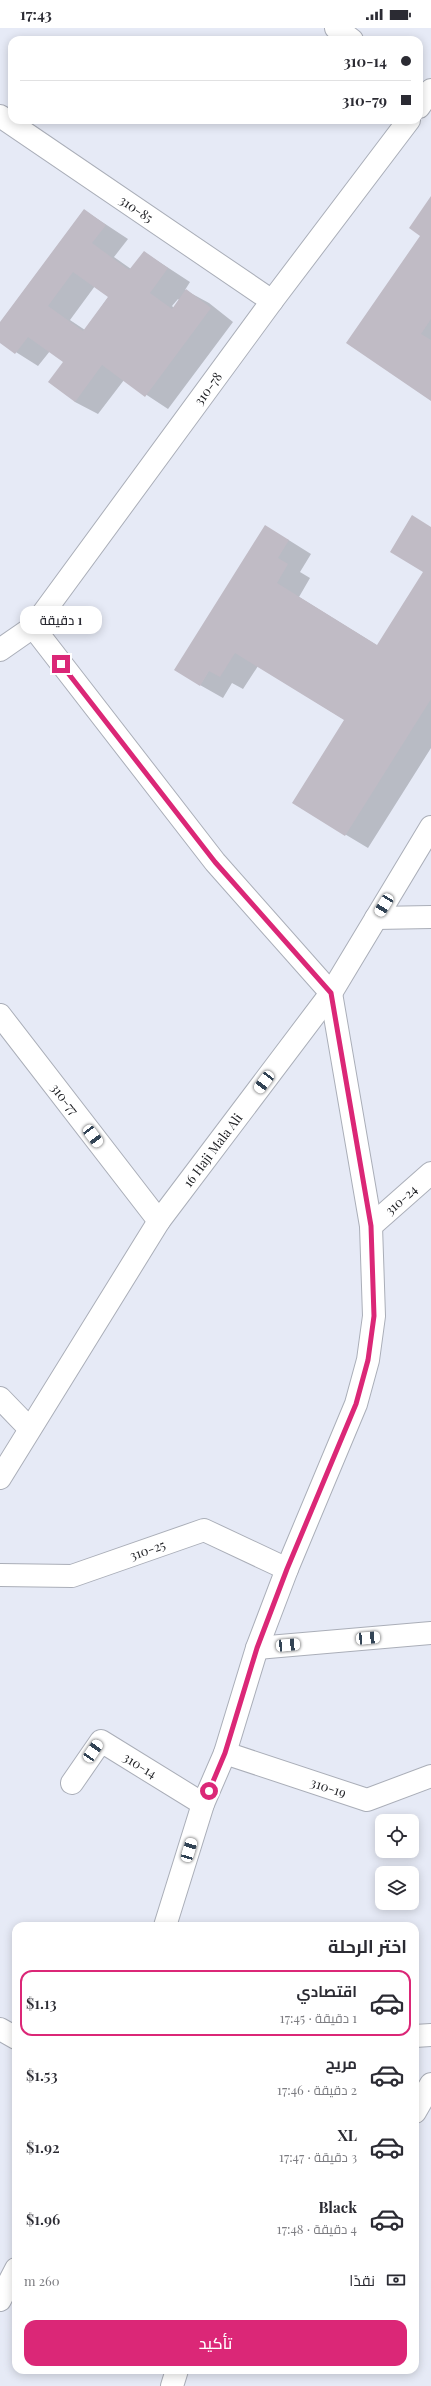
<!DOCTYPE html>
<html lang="ar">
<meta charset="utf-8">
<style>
:root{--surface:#fff;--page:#f2f2f3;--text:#2b2b33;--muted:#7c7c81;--line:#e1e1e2;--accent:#db2777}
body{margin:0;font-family:"Playfair Display",Cairo,serif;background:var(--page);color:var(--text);direction:rtl;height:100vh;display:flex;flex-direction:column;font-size:15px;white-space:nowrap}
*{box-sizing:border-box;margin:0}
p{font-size:13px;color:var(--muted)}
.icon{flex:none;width:22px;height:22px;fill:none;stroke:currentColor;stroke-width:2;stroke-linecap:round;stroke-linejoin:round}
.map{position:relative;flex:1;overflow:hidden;direction:ltr}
.side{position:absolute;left:12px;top:1894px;width:407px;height:452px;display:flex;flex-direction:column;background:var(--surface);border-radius:12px;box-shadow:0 2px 10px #0003;direction:rtl}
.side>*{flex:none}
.guide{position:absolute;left:8px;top:8px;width:415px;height:88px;border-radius:12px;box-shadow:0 2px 10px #0003;direction:rtl;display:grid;align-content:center;height:88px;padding:0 12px;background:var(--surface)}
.buttons{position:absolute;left:375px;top:1786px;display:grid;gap:8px}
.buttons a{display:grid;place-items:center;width:44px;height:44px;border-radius:8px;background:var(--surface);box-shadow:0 2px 10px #0003;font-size:20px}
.end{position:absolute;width:18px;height:18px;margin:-9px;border:5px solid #db2777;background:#fff;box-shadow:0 0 0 2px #fff}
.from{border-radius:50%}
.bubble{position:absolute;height:28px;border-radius:12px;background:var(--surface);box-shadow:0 2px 10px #0003;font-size:13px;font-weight:600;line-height:28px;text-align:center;direction:rtl}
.car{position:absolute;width:12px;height:24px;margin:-12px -6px;border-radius:5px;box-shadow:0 0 3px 1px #0007;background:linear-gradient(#fff 24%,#345 0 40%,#fff 0 76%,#345 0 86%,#fff 0)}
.guide b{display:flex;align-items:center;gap:14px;height:38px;font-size:15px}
.guide b+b{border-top:1px solid var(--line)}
.guide i{width:10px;height:10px;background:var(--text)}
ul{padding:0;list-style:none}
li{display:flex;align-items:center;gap:12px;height:66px;margin:0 8px 6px;padding:0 4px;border:2px solid transparent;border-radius:12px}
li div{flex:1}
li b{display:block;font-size:15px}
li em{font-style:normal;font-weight:600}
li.on{border-color:var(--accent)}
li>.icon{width:36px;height:36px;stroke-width:1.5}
h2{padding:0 12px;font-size:18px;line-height:48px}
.pay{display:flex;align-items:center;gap:10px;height:44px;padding:0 12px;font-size:15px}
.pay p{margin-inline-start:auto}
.cta{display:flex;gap:8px;margin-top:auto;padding:8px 12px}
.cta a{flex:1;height:46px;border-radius:12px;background:var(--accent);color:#fff;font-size:16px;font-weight:600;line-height:46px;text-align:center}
.status{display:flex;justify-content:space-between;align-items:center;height:28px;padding:0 20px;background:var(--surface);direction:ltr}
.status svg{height:11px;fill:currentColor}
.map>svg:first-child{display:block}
.shadow{fill:#0003;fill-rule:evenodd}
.building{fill:#c0bbc5;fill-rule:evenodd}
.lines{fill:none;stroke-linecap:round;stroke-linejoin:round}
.minor-casing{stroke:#aaaeb8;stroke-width:24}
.minor{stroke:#fff;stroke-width:22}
.route{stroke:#db2777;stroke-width:5}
.labels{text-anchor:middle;stroke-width:3;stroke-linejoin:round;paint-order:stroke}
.street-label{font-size:13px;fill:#212226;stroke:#f5f8ff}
</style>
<div class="status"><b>17:43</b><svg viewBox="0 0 49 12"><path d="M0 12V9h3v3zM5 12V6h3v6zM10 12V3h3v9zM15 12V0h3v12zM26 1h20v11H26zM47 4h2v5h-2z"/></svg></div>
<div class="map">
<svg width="431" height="2358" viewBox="0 0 431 2358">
<rect width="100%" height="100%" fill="#e6eaf6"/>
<path class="shadow" d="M431,170V372L348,315L421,208Z
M84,182L128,211L114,229L131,241L144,224L190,254L185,262L209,275L233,294L168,381L124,352L98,386L75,374L64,334L50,323L38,338L0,314V295ZM95,258L109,268L85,302L70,292ZM178,271L179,272L174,280L172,278Z
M431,499V720L368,820L293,775L345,692L258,638L243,661L232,655L223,670L200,657L287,511L311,526L300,544L310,550L299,569L378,618L424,544Z"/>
<path class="building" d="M431,168V291L421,306L431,312V373L346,315L420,208L409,200Z
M84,181L106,197L92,215L129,242L144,223L168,240L150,265L172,281L186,261L211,280L145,369L102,337L75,374L48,354L63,334L28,309L15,326L0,315V294ZM73,244L108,269L83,303L48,278Z
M412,487L431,499V671L345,808L292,775L344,692L235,625L220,649L209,643L200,658L174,642L265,497L289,512L278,530L288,536L277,555L377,617L423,544L390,524Z"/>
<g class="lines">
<defs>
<g id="minor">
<path d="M336,0L352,12"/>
<path d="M419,79L431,62"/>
<path id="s1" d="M0,88L272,273"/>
<path d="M33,599L215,834L331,965L371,1198L374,1288L368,1332L356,1376L287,1541L257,1620L225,1725L203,1776L165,1898"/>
<path id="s2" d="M0,622L33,599L272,273L409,92"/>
<path d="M376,890L431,889"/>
<path id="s3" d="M0,987L159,1193"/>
<path id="s4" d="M371,1198L431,1145"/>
<path d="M0,1370L29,1400"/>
<path id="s5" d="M0,1450L159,1193L331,965L431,799"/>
<path id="s6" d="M0,1547L72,1548L204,1502L287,1541"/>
<path d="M257,1620L431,1605"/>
<path id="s7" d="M225,1725L367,1772L431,1748"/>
<path id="s8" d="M72,1755L101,1713L203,1776"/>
<path d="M0,2001L16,2010"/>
<path d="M415,2008L431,2007"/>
<path d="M415,2084L431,2056"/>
<path d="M0,2272L16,2241"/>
<path d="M172,2358L177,2342"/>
</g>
</defs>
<use href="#minor" class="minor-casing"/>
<use href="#minor" class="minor"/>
</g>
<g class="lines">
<path class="route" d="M61,636L215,834L331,965L371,1198L374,1288L368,1332L356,1376L287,1541L257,1620L225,1725L209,1763"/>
</g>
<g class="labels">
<g class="street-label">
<text dy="5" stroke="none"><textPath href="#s1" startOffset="165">310-85</textPath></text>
<text dy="5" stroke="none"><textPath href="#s2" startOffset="336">310-78</textPath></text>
<text dy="5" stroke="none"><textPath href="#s3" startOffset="106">310-77</textPath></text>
<text dy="5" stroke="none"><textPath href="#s5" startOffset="391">16 Haji Mala Ali</textPath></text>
<text dy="5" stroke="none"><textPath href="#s4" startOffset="40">310-24</textPath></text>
<text dy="5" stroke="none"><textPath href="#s6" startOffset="152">310-25</textPath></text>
<text dy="5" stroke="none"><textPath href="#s8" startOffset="97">310-14</textPath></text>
<text dy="5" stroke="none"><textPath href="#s7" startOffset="109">310-19</textPath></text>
</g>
</g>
</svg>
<div class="buttons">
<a><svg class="icon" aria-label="locate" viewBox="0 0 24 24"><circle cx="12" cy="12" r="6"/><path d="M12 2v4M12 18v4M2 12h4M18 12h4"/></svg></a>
<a><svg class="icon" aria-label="layers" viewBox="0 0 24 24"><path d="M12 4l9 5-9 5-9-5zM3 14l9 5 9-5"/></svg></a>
</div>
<i class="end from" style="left:209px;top:1763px"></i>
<i class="end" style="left:61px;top:636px"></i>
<div class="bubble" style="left:20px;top:578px;width:82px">1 دقيقة</div>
<i class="car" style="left:384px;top:877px;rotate:211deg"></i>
<i class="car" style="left:264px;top:1054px;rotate:217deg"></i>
<i class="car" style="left:93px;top:1108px;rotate:143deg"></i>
<i class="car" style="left:368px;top:1610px;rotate:85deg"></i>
<i class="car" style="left:288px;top:1617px;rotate:85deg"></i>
<i class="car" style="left:93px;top:1723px;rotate:34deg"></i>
<i class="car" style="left:189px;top:1822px;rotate:17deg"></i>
<div class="guide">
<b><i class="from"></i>310-14</b>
<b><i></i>310-79</b>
</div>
<section class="side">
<h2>اختر الرحلة</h2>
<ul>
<li class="on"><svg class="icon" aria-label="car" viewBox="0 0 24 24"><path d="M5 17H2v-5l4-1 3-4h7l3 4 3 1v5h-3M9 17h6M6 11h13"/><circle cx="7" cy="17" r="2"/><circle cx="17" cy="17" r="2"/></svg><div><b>اقتصادي</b><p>1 دقيقة · 17:45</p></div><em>$1.13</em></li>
<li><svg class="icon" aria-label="car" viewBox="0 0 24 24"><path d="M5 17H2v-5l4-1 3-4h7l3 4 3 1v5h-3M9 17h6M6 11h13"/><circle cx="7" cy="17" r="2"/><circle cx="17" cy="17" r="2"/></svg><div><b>مريح</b><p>2 دقيقة · 17:46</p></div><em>$1.53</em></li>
<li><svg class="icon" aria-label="car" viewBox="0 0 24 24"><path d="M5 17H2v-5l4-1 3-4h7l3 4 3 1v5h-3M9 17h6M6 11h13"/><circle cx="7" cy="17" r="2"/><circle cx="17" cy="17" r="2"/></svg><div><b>XL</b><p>3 دقيقة · 17:47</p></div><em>$1.92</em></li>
<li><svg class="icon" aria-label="car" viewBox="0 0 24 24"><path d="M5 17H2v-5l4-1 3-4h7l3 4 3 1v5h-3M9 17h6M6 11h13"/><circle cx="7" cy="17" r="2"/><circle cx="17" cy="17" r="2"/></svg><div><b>Black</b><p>4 دقيقة · 17:48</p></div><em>$1.96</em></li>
</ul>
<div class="pay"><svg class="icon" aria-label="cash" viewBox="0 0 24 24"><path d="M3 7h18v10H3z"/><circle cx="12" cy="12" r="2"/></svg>نقدًا<p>260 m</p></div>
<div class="cta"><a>تأكيد</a></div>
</section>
</div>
